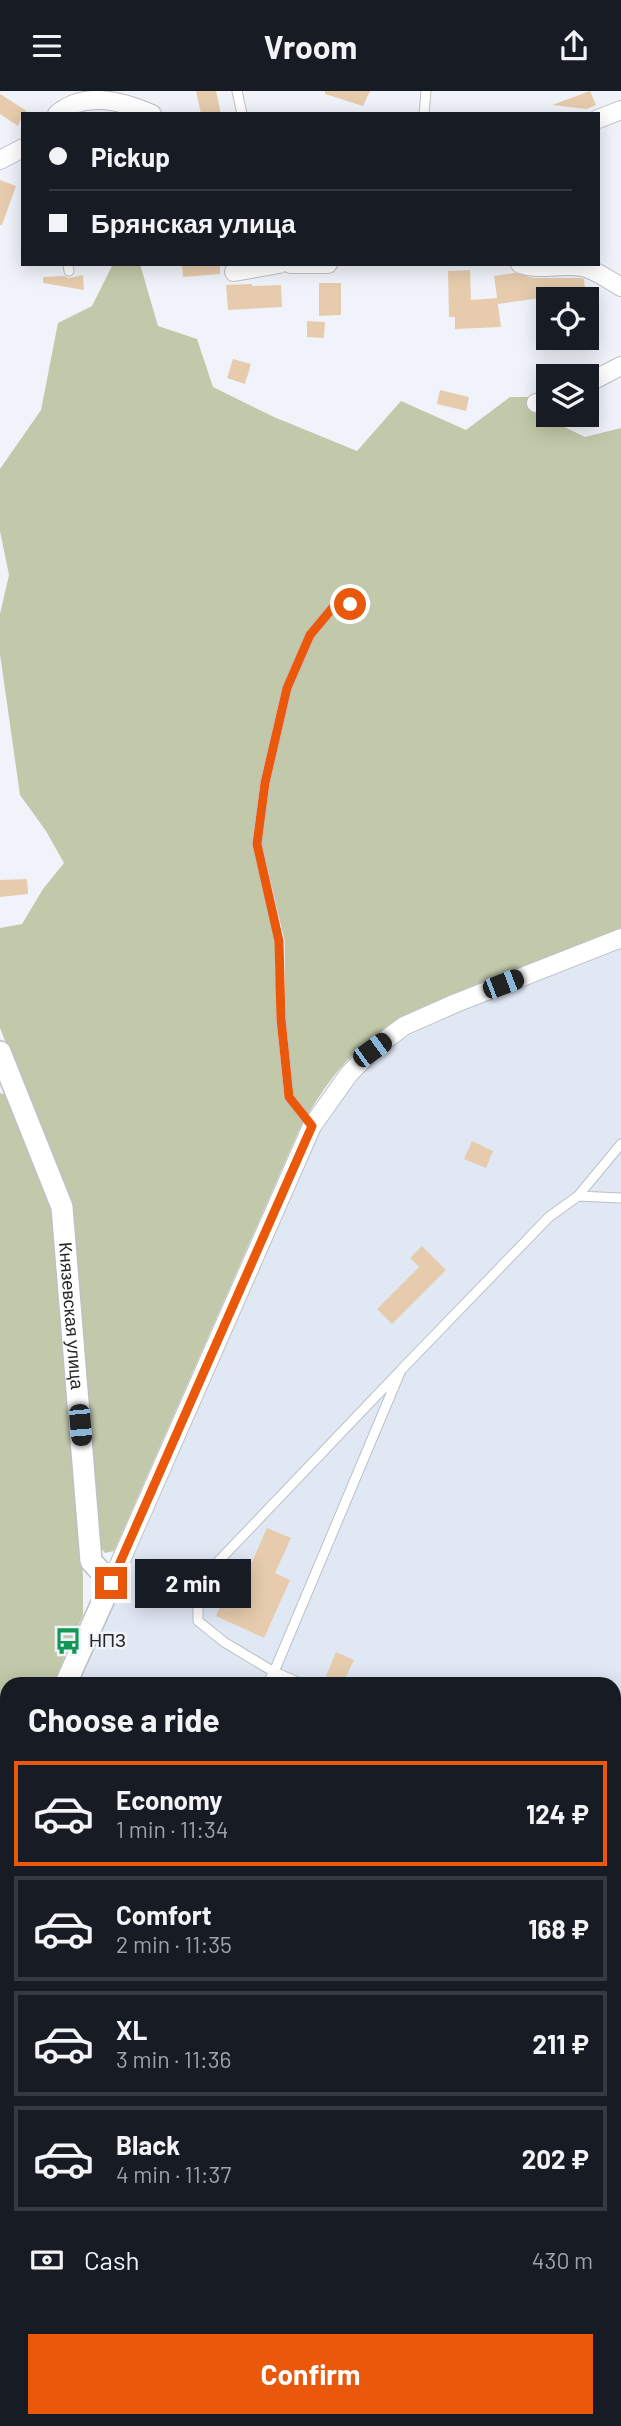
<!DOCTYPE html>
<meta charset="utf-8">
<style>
:root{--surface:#171b24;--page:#20242c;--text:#f1f3f6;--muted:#9ea1a6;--line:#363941;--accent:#ea580c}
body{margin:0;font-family:Barlow,sans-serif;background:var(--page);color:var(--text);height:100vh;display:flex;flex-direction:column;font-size:26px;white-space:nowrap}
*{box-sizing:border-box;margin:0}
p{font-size:23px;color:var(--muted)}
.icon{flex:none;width:38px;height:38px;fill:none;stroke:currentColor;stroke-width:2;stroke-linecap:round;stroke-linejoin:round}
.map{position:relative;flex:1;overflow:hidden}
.details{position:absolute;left:0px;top:1586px;width:621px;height:751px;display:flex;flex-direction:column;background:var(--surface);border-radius:21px 21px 0 0;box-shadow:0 4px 18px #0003}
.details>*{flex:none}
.banner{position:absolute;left:21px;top:21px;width:579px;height:154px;border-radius:0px;box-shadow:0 4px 18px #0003;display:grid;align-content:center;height:154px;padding:0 28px;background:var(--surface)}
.controls{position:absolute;left:536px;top:196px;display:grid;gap:14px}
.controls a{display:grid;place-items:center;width:63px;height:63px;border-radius:0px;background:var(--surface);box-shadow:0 4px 18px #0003;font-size:35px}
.end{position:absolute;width:32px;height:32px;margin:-16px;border:9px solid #ea580c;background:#fff;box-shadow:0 0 0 4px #fff}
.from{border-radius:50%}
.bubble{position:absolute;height:49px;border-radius:0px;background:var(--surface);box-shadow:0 4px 18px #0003;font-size:23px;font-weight:700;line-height:49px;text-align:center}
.car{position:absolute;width:21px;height:42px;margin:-21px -10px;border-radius:9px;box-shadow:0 0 5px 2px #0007;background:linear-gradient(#222 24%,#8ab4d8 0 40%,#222 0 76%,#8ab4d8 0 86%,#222 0)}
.banner b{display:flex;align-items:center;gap:24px;height:66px;font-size:26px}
.banner b+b{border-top:2px solid var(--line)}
.banner i{width:18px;height:18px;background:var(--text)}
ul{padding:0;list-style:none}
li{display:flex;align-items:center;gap:21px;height:105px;margin:0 14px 10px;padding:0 14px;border:4px solid var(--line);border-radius:0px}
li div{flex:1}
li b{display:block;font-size:26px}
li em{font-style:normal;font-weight:700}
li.on{border-color:var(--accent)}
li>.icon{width:63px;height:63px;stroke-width:1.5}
h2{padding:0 28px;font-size:32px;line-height:84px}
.pay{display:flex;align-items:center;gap:18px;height:77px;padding:0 28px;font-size:26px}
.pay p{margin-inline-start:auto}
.button{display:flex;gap:14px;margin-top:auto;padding:14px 28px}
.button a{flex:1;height:80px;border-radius:0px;background:var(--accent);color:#fff;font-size:28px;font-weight:700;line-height:80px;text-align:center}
header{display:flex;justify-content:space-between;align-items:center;height:91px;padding:0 28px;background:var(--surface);font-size:32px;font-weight:700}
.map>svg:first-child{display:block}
.built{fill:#e0e8f4}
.green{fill:#c1c9aa}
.building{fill:#e6ccad}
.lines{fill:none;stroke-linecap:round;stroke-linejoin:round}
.service-casing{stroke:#bdc0c6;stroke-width:11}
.minor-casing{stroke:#bdc0c6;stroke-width:20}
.tertiary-casing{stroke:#bdc0c6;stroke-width:24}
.service{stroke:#fff;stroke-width:9}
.minor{stroke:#fff;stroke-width:18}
.tertiary{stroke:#fff;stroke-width:21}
.route{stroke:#ea580c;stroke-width:9}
.labels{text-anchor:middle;stroke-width:5;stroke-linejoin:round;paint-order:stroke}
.street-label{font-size:18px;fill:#252628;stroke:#f0f4fa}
.poi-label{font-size:18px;fill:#252628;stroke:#f0f4fa;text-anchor:start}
</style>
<header><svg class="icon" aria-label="menu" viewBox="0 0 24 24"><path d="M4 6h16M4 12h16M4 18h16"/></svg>Vroom<svg class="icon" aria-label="share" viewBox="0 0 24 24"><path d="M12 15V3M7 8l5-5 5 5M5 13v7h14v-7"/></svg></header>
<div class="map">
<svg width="621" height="2335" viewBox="0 0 621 2335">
<rect width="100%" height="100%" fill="#f0f4fa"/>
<path class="built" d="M621,857V2335H0V1715L7,1708V2329H614V1592H75L122,1493L319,1040L335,1015L379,964L409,945L453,924Z"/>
<path class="green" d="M113,173H140L158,235L197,248L213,296L274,326L357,360L401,310L466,339L510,306H529V319L585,346L621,337V837C579,854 538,870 496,886C451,904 405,920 367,951C338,974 317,1007 299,1039L114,1460L105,1462L97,1453L70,1113L0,937V837L22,833L43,798L64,772L46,740L20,704L0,563V523L9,484L0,440V378L41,319L58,232L92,215Z
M0,1002L6,1004L54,1118L83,1484V1524L53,1592H7V1672L0,1679Z"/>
<path class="building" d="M196,0H216L221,23H201Z
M325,0H370L363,15L325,3Z
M590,0L596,14L587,18L552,14Z
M0,3L27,20L23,23L18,35L0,23Z
M0,89L16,95L2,134H0Z
M182,173H220V183L183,186Z
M470,179L471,209L497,207L501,236L455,238V226H449L448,180Z
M514,182L534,187H580L584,188L585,198H579L580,208L541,207L498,213L494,185Z
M83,184L84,199L43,192V186L64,185L69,187Z
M319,192H341V224L319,225Z
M252,193V195L281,194L282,216L228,219L226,194Z
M307,230L325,231L324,247L307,246Z
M233,268L251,273L245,293L227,287Z
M440,299L469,306L466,320L437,313Z
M27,788L28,803L0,806V789Z
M472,1050L493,1060L486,1077L464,1068Z
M422,1155L446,1179L392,1233L377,1218L419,1176L410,1167Z
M267,1437L291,1447L275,1482L290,1489L264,1547L216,1525L242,1467L252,1471Z
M336,1561L354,1569L343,1592L326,1585Z"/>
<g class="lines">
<defs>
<path id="service" d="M237,0L242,23
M424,23L426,0
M68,173L69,180
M312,1035L289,1006L281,928L280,850L257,753L265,692L287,597L310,544L335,514L366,512
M578,1105L621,1053
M401,1279L212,1477L198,1502V1530L224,1551L274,1581L401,1279L549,1126L578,1105L621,1107
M268,1592L274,1581L300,1592
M614,1731L621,1734
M0,1843L7,1847
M614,1963L621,1947
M614,2083L621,2067
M0,2198L7,2183
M614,2298L621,2301
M534,2329L547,2335
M27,2335L29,2329
M144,2335L146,2329
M453,2335L456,2329"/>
<path id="minor" d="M57,23C84,0 120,9 152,23
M598,28L621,19
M0,69L23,57
M290,173H328
M520,173C540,180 561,172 582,176C596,179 609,189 621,196
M234,181L279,173
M586,293L621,275
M536,312L548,309
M111,1492L312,1035L349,983L372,959L404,935L456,912L621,847"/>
<g id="tertiary">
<path id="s1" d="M0,961L62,1116L91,1470L111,1492L66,1592"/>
<path d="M0,1696L7,1689"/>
</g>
</defs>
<use href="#service" class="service-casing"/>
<use href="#minor" class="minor-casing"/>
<use href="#tertiary" class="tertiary-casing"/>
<use href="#service" class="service"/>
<use href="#minor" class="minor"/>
<use href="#tertiary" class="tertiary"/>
</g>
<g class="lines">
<path class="route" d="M111,1492L312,1035L289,1006L281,928L279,850L257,753L265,692L287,597L310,544L335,514L350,513"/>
</g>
<defs>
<symbol id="bus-bare" viewBox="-9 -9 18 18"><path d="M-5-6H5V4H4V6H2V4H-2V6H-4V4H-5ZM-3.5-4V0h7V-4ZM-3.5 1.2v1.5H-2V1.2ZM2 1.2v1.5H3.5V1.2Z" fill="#139756" stroke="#f0f4fa" stroke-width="2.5" paint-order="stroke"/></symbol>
</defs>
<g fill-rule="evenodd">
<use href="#bus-bare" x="49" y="1531" width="38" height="38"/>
</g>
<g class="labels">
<g class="street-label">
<text dy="6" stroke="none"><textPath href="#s1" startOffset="276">Князевская улица</textPath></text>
</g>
<g class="poi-label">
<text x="89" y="1556">НПЗ</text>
</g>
</g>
</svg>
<div class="controls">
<a><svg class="icon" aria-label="locate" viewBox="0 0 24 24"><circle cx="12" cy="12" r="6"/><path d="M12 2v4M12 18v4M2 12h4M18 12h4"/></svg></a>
<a><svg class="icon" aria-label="layers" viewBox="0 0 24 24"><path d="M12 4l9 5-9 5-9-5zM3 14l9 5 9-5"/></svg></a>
</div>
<i class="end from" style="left:350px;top:513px"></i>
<i class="end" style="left:111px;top:1492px"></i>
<div class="bubble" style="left:135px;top:1468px;width:116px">2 min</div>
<i class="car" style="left:503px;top:893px;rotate:69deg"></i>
<i class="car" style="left:372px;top:959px;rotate:54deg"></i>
<i class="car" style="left:80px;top:1334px;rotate:175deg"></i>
<div class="banner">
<b><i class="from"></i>Pickup</b>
<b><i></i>Брянская улица</b>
</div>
<section class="details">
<h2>Choose a ride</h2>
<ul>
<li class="on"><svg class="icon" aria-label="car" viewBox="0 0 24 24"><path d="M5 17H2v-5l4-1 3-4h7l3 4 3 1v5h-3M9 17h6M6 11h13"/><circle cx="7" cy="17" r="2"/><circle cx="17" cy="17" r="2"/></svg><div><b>Economy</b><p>1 min · 11:34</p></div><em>124 ₽</em></li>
<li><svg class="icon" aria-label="car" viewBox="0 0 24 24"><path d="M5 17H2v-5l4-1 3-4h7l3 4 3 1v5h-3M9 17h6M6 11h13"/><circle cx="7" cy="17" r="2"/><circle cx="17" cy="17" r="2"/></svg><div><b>Comfort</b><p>2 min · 11:35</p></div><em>168 ₽</em></li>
<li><svg class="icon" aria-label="car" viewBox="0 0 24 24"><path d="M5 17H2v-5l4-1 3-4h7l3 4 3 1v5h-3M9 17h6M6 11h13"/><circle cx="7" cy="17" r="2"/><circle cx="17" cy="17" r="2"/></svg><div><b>XL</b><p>3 min · 11:36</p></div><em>211 ₽</em></li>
<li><svg class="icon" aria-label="car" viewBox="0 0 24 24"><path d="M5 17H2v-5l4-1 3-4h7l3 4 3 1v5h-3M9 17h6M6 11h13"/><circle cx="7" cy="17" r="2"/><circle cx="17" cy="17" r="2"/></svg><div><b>Black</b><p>4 min · 11:37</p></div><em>202 ₽</em></li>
</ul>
<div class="pay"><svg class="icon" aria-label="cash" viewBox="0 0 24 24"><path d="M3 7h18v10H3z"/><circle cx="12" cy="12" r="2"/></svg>Cash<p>430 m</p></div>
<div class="button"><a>Confirm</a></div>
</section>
</div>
